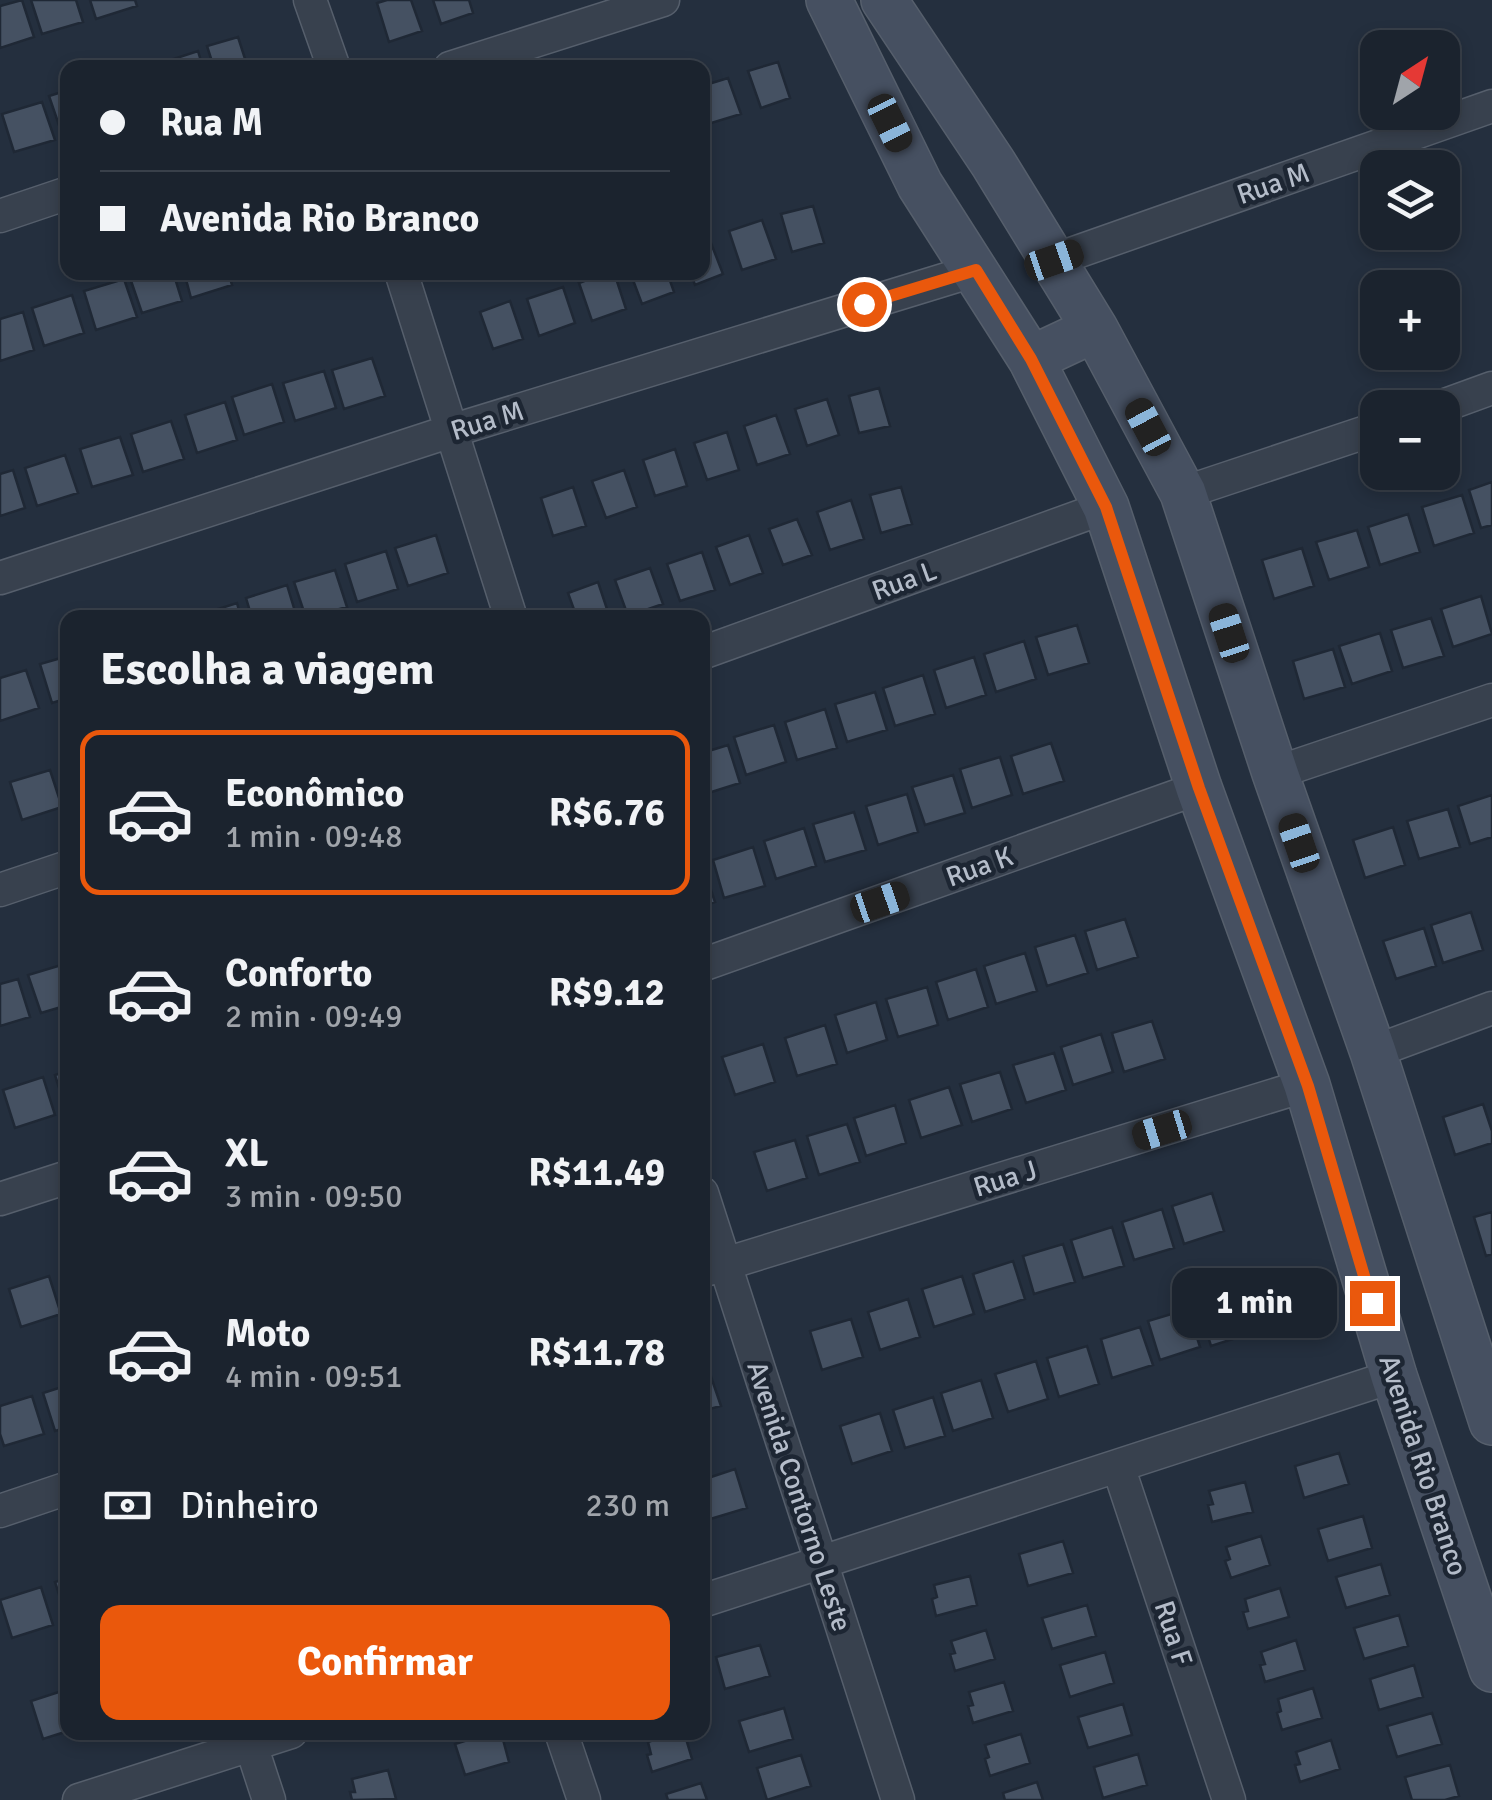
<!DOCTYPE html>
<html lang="pt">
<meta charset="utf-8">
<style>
:root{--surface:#1b232e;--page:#242b36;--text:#f1f3f6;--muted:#a0a4aa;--line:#39404a;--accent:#ea580c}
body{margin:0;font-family:Signika,sans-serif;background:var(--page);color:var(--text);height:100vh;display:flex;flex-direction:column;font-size:38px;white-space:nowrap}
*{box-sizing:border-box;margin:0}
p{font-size:32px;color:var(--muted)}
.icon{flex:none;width:55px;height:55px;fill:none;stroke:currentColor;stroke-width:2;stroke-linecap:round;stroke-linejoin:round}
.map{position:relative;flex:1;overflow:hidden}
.drawer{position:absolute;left:60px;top:610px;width:650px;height:1130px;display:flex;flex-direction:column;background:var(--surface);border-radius:20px;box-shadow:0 5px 15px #0003,0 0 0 2px var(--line)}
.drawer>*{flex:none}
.banner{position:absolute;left:60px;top:60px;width:650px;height:220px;border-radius:20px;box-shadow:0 5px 15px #0003,0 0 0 2px var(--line);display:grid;align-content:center;height:220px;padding:0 40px;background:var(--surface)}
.needle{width:65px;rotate:36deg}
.controls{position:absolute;left:1360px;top:30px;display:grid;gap:20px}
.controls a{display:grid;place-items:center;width:100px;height:100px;border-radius:20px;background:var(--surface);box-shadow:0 5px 15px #0003,0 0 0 2px var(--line);font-size:50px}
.end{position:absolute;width:45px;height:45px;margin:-22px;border:12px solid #ea580c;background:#fff;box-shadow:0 0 0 5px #fff}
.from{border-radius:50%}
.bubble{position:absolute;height:70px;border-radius:20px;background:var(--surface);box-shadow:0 5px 15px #0003,0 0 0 2px var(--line);font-size:32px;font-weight:700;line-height:70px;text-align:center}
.car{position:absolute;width:30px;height:60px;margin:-30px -15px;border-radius:12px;box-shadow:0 0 8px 2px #0007;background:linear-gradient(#222 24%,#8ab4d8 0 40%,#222 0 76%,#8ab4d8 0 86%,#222 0)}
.banner b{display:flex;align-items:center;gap:35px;height:95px;font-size:38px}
.banner b+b{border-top:2px solid var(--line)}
.banner i{width:25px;height:25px;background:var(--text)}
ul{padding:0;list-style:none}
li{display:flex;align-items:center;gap:30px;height:165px;margin:0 20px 15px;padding:0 20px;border:5px solid transparent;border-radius:20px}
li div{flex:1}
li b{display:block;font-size:38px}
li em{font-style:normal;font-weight:700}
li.selected{border-color:var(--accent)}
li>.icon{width:90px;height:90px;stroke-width:1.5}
h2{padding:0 40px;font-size:45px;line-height:120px}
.pay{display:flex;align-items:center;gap:25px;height:110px;padding:0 40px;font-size:38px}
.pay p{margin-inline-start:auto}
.cta{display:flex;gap:20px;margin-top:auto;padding:20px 40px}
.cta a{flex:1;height:115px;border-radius:20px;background:var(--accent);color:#fff;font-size:40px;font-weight:700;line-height:115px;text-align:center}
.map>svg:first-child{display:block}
.building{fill:#455162;stroke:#1f2835;stroke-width:2.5}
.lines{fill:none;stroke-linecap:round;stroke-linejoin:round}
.street-casing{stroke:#565f6c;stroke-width:35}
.secondary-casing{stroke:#565f6c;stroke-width:48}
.street{stroke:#38414e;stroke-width:32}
.secondary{stroke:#465061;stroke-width:45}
.route{stroke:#ea580c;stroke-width:12}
.labels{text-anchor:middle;stroke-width:9;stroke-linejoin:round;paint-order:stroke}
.street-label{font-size:28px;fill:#b4bcc9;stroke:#1d2633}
</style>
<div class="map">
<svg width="1492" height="1800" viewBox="0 0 1492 1800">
<rect width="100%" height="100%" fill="#242f3e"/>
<path class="building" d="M22,0L34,37L0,48V6Z
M31,0H76L83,22L42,34Z
M90,0H135L137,6L96,19Z
M387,0H411L422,31L389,42L377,3Z
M433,0H469L473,13L441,24Z
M238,37L248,68H214L207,46Z
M198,51L203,68H159L158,64Z
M778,62L790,98L761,108L748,71Z
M728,78L741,114L708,124L702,107V86Z
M68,90V132L62,134L49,96Z
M42,102L55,140L14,152L2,114Z
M813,206L824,243L792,252L781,214Z
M762,220L776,259L742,270L729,231Z
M709,238L723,274L695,285L690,272H702V240Z
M138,272H173L182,301L142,313L129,275Z
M184,272H228L232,285L191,298Z
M608,272H614L626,309L592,321L579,283Z
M630,272H667L674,292L642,304Z
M124,279L137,317L96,330L84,291Z
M563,287L575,323L539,336L527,299Z
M72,295L84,333L44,346L32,308Z
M510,301L523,339L493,349L480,312Z
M23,312L34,350L0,361V319Z
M372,358L385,396L344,409L332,370Z
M324,371L336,408L295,421L283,383Z
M272,384L284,422L244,435L232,397Z
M879,388L890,426L859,433L849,396Z
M827,399L839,435L807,446L795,409Z
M225,402L237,440L197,453L185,415Z
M776,415L790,454L757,465L744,426Z
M171,421L184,459L143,472L131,434Z
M727,432L739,470L707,480L694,443Z
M120,437L133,475L92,487L80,449Z
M675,449L687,486L655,496L643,460Z
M65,455L78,493L37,506L25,468Z
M13,470L25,508L0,516V474Z
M624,470L637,507L606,518L592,481Z
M1492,482V525L1481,528L1469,490Z
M573,487L586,526L553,536L541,498Z
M901,487L912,524L881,533L870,495Z
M1462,495L1474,533L1434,546L1422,507Z
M851,500L864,539L830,550L817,512Z
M1408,514L1420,552L1380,565L1368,527Z
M797,519L812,555L783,565L769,529Z
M1357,530L1369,567L1329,580L1316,542Z
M436,535L448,573L408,586L395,548Z
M749,535L763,573L730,585L716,547Z
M1302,548L1314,586L1274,599L1262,560Z
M386,551L398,589L357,602L345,564Z
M702,552L715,590L680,601L667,564Z
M650,568L663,604L628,616L615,580Z
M335,570L347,607L306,618L294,582Z
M598,582L610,618H577L568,593Z
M287,585L297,618H252L246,598Z
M1481,596L1492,634L1453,647L1441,609Z
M237,603L241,618H197L196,616Z
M1431,618L1444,656L1403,668L1391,630Z
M1077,625L1089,663L1048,675L1036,637Z
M1380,633L1392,671L1352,684L1339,646Z
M1024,641L1036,679L996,692L984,654Z
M1333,649L1345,687L1304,699L1293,661Z
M68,656V698L52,703L40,664Z
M974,657L986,695L946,708L934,670Z
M26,670L39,708L0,721V678Z
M923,675L935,714L895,726L883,688Z
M875,692L887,730L847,742L835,704Z
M825,709L837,748L797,760L785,722Z
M774,725L786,762L746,775L734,737Z
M1051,743L1064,781L1023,794L1011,756Z
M728,745L740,783L702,795V753Z
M1000,757L1012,795L972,808L960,769Z
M50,770L62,807L22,820L10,782Z
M953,775L965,813L925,825L912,787Z
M907,794L918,832L878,845L866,806Z
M1492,795V837L1470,844L1458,806Z
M1448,809L1460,847L1419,859L1407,821Z
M854,812L866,850L825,862L813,824Z
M1393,827L1405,865L1365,878L1353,840Z
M804,828L816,866L776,879L764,841Z
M753,847L765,886L724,898L713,860Z
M702,864L715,902L702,906Z
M1471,912L1483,950L1443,963L1431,925Z
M1125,919L1138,957L1097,970L1085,931Z
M1424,928L1436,966L1396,979L1383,941Z
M1075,935L1088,973L1047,986L1035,947Z
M1025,953L1037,991L996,1004L984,966Z
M68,963V1005L41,1013L28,975Z
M976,969L988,1007L948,1020L936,982Z
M18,979L30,1017L0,1026V984Z
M927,987L938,1025L898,1037L886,999Z
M876,1002L887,1040L847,1053L835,1015Z
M1152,1021L1165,1059L1124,1072L1112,1033Z
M825,1025L837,1064L797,1076L785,1038Z
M1101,1034L1113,1072L1073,1085L1061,1047Z
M763,1044L775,1082L735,1095L722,1057Z
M1054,1053L1066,1090L1026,1103L1013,1065Z
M68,1071V1113H67L55,1075Z
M1000,1072L1012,1109L972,1122L960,1084Z
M43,1077L55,1115L15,1128L3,1090Z
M949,1087L962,1125L921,1138L909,1100Z
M1483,1104L1492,1131V1143L1455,1155L1443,1117Z
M895,1105L906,1143L866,1156L854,1118Z
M847,1124L860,1162L819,1175L807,1136Z
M795,1140L807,1178L767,1191L754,1152Z
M1212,1193L1224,1231L1184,1244L1172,1206Z
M1162,1209L1174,1248L1134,1260L1122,1222Z
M1492,1212V1254L1486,1256L1474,1217Z
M1112,1227L1124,1266L1083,1278L1071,1240Z
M1063,1244L1075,1282L1034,1294L1023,1256Z
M1013,1261L1025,1299L985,1312L973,1274Z
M49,1276L61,1314L21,1327L9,1289Z
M962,1276L974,1314L934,1327L922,1289Z
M1240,1295L1252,1333L1211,1346L1199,1308Z
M908,1299L920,1337L880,1350L868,1312Z
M1188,1309L1200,1347L1160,1360L1148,1321Z
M851,1319L863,1357L822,1370L810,1331Z
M1140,1327L1153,1365L1112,1378L1101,1339Z
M1087,1346L1099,1384L1059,1397L1047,1358Z
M1036,1361L1048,1399L1008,1412L995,1374Z
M708,1368L721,1406L702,1411V1369Z
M981,1380L993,1418L953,1431L941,1393Z
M68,1385V1427L55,1431L43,1393Z
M32,1396L44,1434L4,1446L0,1434V1406Z
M933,1397L945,1436L905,1448L893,1410Z
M880,1413L892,1451L852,1464L840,1426Z
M1339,1453L1349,1484L1304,1498L1295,1466Z
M735,1469L747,1508L707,1520L702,1506V1480Z
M1245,1482L1253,1512L1212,1522L1208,1505L1213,1504L1209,1491Z
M1363,1516L1372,1548L1328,1561L1318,1529Z
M1261,1536L1270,1565L1231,1578L1225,1561L1230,1559L1226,1547Z
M1063,1541L1073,1573L1028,1586L1019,1554Z
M1381,1564L1390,1595L1346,1608L1336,1577Z
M970,1576L977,1605L936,1616L932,1599L937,1597L934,1585Z
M68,1578V1619H67L55,1582Z
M41,1587L53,1625L12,1638L0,1600Z
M1280,1588L1289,1617L1248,1629L1243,1612L1248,1611L1245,1599Z
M1087,1605L1096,1636L1052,1649L1042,1618Z
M1399,1615L1408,1646L1364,1659L1354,1628Z
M986,1630L995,1659L955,1671L950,1654L955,1653L951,1641Z
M1296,1640L1305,1670L1265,1682L1260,1665L1265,1664L1261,1652Z
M760,1645L770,1676L725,1689L716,1657Z
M1105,1652L1114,1683L1070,1697L1060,1665Z
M1414,1665L1423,1697L1379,1710L1370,1679Z
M1004,1682L1013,1711L973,1723L968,1706L973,1705L969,1692Z
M1313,1688L1322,1718L1282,1730L1277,1713L1281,1711L1278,1699Z
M68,1689V1731L43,1739L31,1701Z
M1123,1704L1132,1735L1088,1748L1078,1717Z
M784,1708L793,1739L749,1752L739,1721Z
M1432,1713L1442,1744L1397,1757L1387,1726Z
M493,1732H501L509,1762L465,1775L455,1744Z
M676,1732H684L692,1759L652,1772L647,1755L651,1754L648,1742Z
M1021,1734L1030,1763L990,1776L985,1759L989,1757L985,1745Z
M1331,1740L1340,1769L1300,1782L1295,1765L1300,1764L1296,1752Z
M1138,1754L1147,1785L1103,1798L1094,1767Z
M801,1755L811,1786L767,1800L757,1768Z
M1450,1765L1459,1796L1445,1800H1412L1405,1777Z
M388,1770L396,1799L352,1800L350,1792H355L352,1779Z
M1037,1782L1043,1800H1005L1003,1793Z
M701,1783L707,1800H668L666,1794Z"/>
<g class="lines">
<defs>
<path id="street" d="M310,0L334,68
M450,68L663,0
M0,216L68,193
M1054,260L1492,106
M401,272L511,618
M1437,408L1492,388
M1183,493L1378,428
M0,578L451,431L976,270
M702,653L1106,507
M1275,773L1492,700
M0,890L68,867
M702,965L1199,788
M1373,1052L1492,1008
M702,1193L898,1800
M0,1199L68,1177
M702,1271L1307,1085
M1118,1466L1229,1800
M0,1511L68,1488
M702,1601L1394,1376
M561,1732L584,1800
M251,1745L269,1800
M79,1800L291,1732"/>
<path id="secondary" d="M829,0L920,185L1031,359L1106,507L1199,788L1307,1085L1394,1376L1492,1669
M884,0L993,163L1095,329
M1031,359L1095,329L1183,493L1275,773L1373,1052L1492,1422"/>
</defs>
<use href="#street" class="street-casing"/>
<use href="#secondary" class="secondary-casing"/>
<use href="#street" class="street"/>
<use href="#secondary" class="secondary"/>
</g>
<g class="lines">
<path class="route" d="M864,304L976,270L1031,359L1106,507L1199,788L1308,1086L1372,1303"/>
</g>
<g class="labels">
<g class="street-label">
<text transform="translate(1273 183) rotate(-19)" y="10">Rua M</text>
<text transform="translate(487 420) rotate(-17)" y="10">Rua M</text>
<text transform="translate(904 580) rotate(-20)" y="10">Rua L</text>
<text transform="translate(979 866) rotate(-20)" y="10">Rua K</text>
<text transform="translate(1005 1178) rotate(-17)" y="10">Rua J</text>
<text transform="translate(1424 1465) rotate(72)" y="10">Avenida Rio Branco</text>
<text transform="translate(800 1496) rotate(72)" y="10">Avenida Contorno Leste</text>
<text transform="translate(1174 1633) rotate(72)" y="10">Rua F</text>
</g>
</g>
</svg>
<div class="controls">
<a><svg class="needle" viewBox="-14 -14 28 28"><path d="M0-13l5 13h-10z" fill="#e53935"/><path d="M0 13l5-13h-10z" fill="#a0a4aa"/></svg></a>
<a><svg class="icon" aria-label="layers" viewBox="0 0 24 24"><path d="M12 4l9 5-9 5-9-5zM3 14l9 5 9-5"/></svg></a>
<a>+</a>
<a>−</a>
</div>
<i class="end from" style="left:864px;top:304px"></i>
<i class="end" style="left:1372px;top:1303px"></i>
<div class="bubble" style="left:1172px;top:1268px;width:165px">1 min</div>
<i class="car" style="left:890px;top:123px;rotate:154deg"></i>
<i class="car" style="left:1054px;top:260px;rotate:71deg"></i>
<i class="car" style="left:1148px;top:427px;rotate:332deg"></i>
<i class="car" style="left:1229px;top:633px;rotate:342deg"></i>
<i class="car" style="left:1299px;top:843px;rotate:341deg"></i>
<i class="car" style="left:880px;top:902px;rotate:71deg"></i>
<i class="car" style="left:1162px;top:1130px;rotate:253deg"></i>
<div class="banner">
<b><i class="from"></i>Rua M</b>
<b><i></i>Avenida Rio Branco</b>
</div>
<section class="drawer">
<h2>Escolha a viagem</h2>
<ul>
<li class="selected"><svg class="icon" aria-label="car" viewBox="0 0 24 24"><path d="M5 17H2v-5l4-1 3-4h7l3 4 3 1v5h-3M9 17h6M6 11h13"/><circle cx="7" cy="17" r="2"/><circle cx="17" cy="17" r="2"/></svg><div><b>Econômico</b><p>1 min · 09:48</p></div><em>R$6.76</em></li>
<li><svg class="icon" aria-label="car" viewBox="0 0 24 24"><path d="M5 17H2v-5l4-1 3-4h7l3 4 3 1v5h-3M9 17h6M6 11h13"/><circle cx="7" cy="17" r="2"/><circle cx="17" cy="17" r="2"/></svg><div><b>Conforto</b><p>2 min · 09:49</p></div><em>R$9.12</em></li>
<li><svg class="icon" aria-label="car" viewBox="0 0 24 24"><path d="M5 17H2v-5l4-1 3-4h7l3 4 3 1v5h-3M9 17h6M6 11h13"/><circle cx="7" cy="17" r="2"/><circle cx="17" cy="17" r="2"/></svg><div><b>XL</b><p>3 min · 09:50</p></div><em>R$11.49</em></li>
<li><svg class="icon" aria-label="car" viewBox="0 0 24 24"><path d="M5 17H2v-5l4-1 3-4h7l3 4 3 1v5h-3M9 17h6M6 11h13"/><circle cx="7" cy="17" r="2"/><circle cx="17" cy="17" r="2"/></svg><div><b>Moto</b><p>4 min · 09:51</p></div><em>R$11.78</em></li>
</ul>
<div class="pay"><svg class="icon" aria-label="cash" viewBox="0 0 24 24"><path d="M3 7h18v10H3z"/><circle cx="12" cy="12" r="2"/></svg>Dinheiro<p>230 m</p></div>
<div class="cta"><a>Confirmar</a></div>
</section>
</div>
